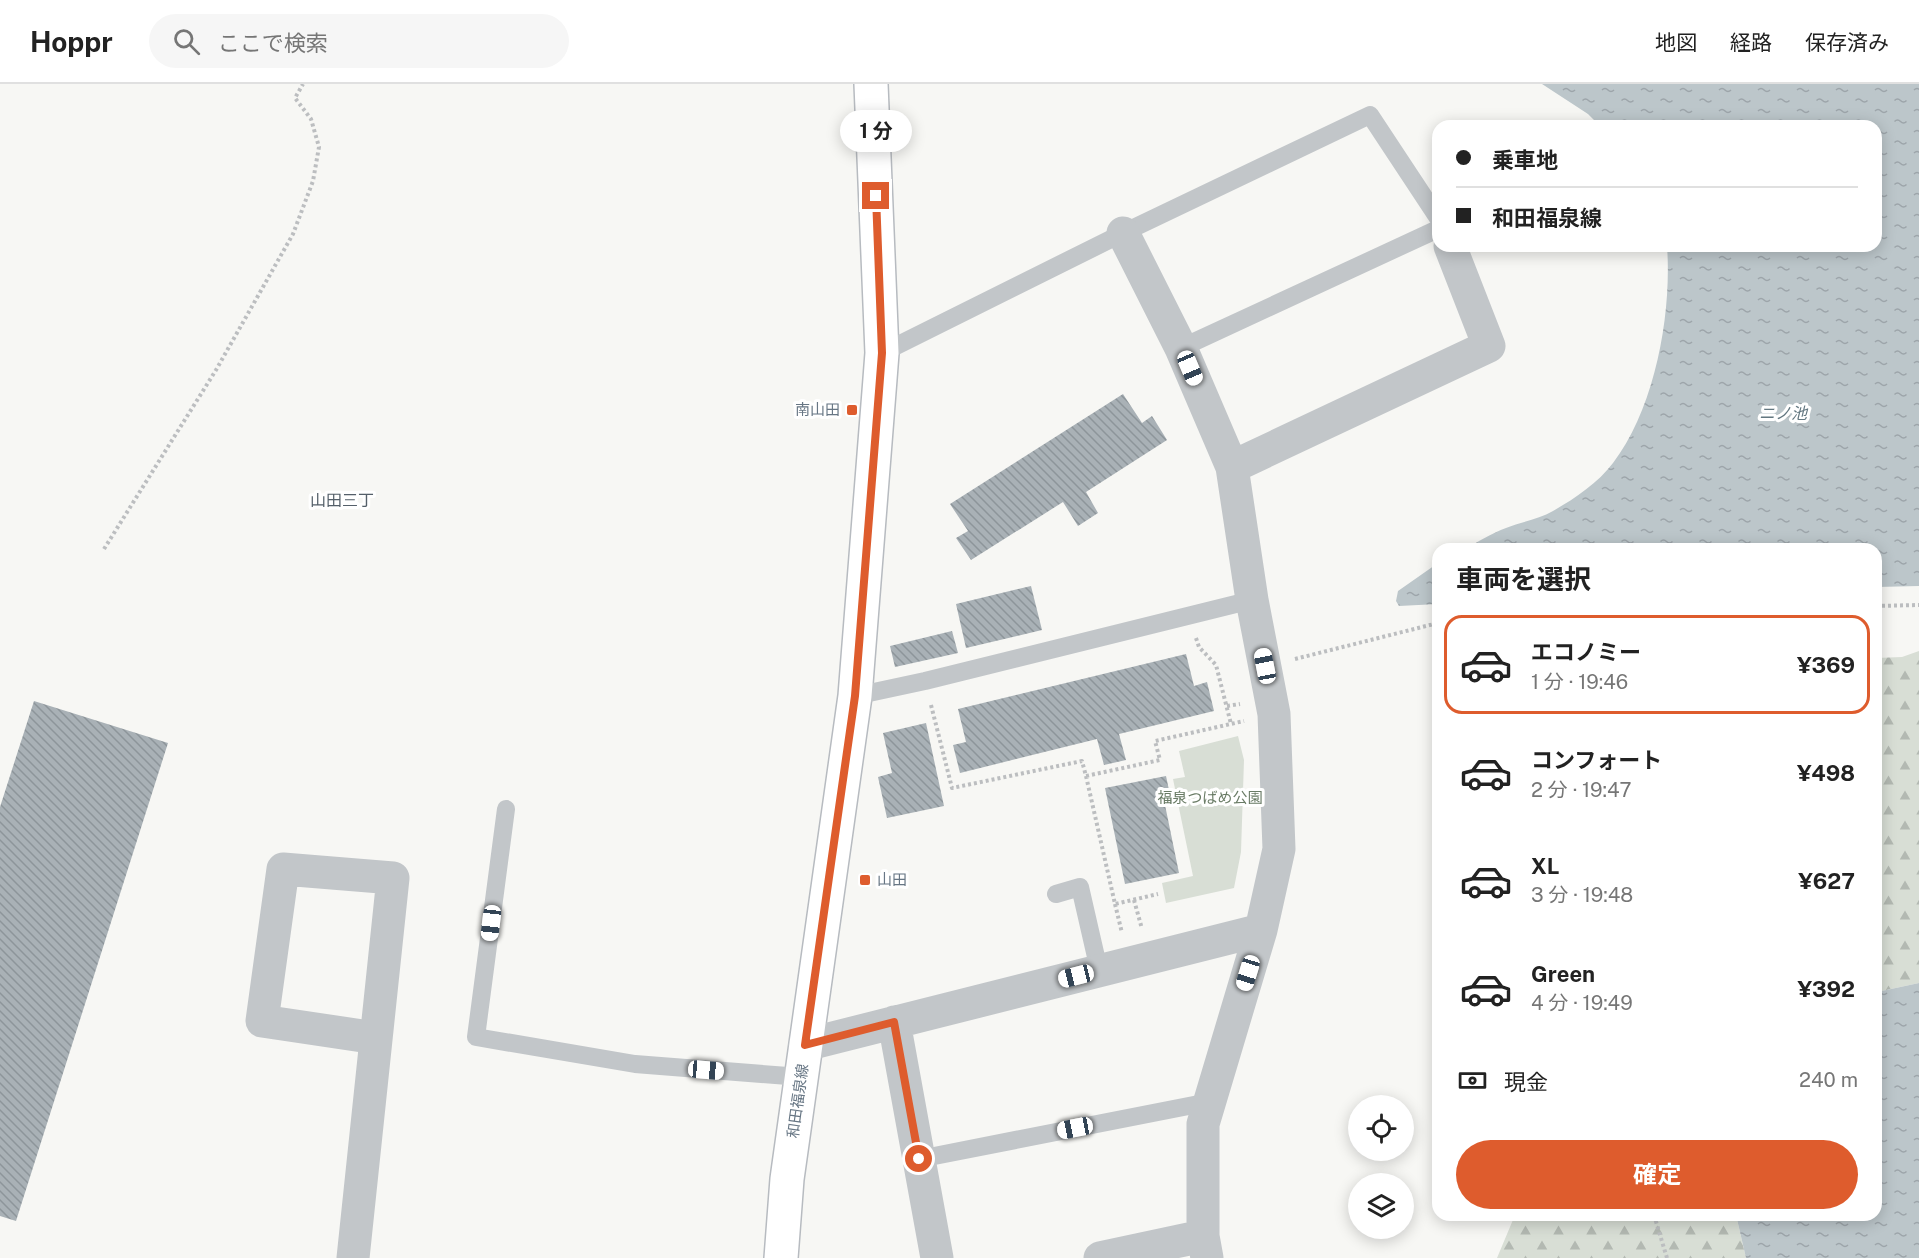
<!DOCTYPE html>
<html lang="ja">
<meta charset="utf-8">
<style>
:root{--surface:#fff;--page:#f6f6f6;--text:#222;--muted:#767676;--line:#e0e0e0;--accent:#de5c2d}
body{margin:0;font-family:"Public Sans","Noto Sans JP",sans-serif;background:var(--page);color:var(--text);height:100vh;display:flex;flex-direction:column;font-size:22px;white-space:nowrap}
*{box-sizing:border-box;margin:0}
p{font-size:20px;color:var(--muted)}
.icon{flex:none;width:33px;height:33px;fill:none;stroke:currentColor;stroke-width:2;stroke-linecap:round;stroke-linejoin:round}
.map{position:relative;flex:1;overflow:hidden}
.sheet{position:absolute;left:1432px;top:459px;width:450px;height:678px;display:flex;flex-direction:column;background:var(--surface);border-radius:18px;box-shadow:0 3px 15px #0003}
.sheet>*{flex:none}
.hud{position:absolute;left:1432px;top:36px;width:450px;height:132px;border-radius:18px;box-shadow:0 3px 15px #0003;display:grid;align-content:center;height:132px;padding:0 24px;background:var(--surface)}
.controls{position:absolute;left:1348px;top:1011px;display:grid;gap:12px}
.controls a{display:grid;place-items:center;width:66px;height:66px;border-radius:50%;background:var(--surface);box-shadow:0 3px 15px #0003;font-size:30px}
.end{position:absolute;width:27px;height:27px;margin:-14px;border:8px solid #de5c2d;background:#fff;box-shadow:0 0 0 3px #fff}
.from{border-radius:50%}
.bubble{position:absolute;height:42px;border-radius:21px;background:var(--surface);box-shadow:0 3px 15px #0003;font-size:20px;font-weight:700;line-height:42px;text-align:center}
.car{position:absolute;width:18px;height:36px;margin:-18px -9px;border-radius:8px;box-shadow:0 0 4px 2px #0007;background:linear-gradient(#fff 24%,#345 0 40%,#fff 0 76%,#345 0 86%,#fff 0)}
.hud b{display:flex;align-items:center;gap:21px;height:57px;font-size:22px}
.hud b+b{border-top:2px solid var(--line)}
.hud i{width:15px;height:15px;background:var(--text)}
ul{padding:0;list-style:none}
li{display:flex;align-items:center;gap:18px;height:99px;margin:0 12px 9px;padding:0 12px;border:3px solid transparent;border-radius:18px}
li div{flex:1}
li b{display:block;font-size:22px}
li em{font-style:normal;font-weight:700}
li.selected{border-color:var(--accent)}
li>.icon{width:54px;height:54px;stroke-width:1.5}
h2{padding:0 24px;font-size:27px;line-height:72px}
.pay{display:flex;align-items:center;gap:15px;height:66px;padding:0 24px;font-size:22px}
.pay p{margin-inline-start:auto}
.cta{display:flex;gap:12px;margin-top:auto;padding:12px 24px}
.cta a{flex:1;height:69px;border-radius:36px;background:var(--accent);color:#fff;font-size:24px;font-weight:700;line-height:69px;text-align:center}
header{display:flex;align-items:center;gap:36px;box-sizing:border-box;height:84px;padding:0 30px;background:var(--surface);border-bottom:2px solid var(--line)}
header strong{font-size:28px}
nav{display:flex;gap:33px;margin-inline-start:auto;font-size:21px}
.search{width:420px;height:54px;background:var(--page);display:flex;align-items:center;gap:15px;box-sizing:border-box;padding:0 21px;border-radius:33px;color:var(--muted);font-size:22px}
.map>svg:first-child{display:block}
.green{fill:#d8ded5}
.forest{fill:url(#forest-firs)}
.water{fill:url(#water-ripples)}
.building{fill:url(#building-back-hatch)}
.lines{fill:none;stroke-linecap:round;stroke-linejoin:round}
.secondary-casing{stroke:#b7bbc0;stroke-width:36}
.path{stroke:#bcbec0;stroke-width:4;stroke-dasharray:3 3;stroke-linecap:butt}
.lane{stroke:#c2c6c9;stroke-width:18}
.street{stroke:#c2c6c9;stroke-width:33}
.secondary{stroke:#fff;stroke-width:33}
.route{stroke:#de5c2d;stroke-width:8}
.poi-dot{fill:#de5c2d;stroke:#fff;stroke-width:2}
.labels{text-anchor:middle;stroke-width:6;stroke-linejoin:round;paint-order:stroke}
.poi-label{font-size:15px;fill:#677684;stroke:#fff;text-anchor:end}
.park-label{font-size:15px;fill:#697b65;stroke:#fff}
.street-label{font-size:15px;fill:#677684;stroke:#fff}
.water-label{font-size:16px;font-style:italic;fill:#637780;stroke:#fff}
.neighbourhood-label{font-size:16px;fill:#545f69;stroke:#fff}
</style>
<header>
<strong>Hoppr</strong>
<div class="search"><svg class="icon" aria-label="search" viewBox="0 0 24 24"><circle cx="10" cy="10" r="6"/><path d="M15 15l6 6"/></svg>ここで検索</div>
<nav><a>地図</a><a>経路</a><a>保存済み</a></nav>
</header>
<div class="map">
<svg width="1919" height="1174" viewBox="0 0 1919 1174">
<defs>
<pattern id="forest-firs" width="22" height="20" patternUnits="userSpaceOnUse" patternTransform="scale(1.5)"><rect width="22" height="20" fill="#d8ded5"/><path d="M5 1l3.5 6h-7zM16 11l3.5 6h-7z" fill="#b3b9b2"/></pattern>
<pattern id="water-ripples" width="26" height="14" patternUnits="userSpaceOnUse" patternTransform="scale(1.5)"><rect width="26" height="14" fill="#bcc6ca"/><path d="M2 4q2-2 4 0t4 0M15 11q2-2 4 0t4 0" fill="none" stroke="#9da5aa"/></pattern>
<pattern id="building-back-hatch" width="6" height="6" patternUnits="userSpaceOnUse" patternTransform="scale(1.5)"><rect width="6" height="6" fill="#a9b1b6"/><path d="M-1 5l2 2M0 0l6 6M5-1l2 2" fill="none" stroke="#8d959a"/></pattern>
</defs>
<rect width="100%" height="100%" fill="#f7f7f4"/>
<path class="green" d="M1238,652L1244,676L1241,768L1234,804L1166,819L1162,799L1193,792L1173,695L1185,693L1179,667Z"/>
<path class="forest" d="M1919,567V899L1877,908L1876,574L1902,573Z
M1515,1131H1736L1746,1174H1497Z"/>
<path class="water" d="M1542,0H1919V502L1877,503L1876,465H1465C1478,458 1492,449 1506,444C1521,438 1539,435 1553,427C1574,415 1598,399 1613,379C1655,324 1672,230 1667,162H1876V42H1600L1588,30Z
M1438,479V520L1399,522L1396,517L1398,507Z
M1919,899V1174H1746L1736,1131H1876L1877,908Z"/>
<path class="building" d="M1123,310L1142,339L1152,332L1167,356L1086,408L1098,429L1078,442L1063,418L971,476L956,454L968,447L950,420Z
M1031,502L1042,546L966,564L956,520Z
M952,547L958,569L895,583L890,562Z
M1186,570L1194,602L1207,598L1214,627L1119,650L1126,676L1104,681L1097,655L960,689L953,661L966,658L958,625Z
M34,617L168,659L16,1137L0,1132V723Z
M926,639L944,722L887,734L878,693L892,689L883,649Z
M1166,692L1172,720L1165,721L1179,789L1125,800L1105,704Z"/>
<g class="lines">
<defs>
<path id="secondary" d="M781,1174L787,1095L855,612L880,295L882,269L871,0"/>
</defs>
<use href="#secondary" class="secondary-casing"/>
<path class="path" d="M104,465L216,286L293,150L313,97L319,63L311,35L295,14L303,0
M1876,522L1919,521
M1196,554L1199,563L1216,581L1231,640
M1295,575L1438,539
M931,621L952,704L1082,677L1086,692L1160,676L1155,657L1244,637
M1227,622L1240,620
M1086,692L1115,820L1158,810
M1134,816L1142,845
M1115,820L1122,849
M1654,1131L1667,1174"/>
<path class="lane" d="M1181,264L1438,145
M882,269L1123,149L1370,31L1438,134
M855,612L925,597L1252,516
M506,725L476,953L635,980L801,993
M1056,810L1080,803L1099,886
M919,1075L1209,1018"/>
<path class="street" d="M1123,149L1181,264L1232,383L1252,516L1274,630L1279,765L1261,846L1203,1040V1152L1207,1174
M1232,383L1489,262L1450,162
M894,938L937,1174
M805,961L1261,846
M353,1174L393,794L283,785L262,937L376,954
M1100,1174L1203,1152"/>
<use href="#secondary" class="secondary"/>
</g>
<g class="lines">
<path class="route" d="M876,112L882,269L855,612L805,961L894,938L919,1075"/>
</g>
<g class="poi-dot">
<rect x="846" y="320" width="12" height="12" rx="3"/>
<rect x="859" y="790" width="12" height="12" rx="3"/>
</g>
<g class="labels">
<g class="poi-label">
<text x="840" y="331">南山田</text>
<text x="877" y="801" text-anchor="start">山田</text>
</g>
<g class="park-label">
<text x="1210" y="719">福泉つばめ公園</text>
</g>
<g class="street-label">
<text transform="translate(798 1017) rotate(-82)" y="5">和田福泉線</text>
</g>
<g class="water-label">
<text x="1783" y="335">ニノ池</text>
</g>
<g class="neighbourhood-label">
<text x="342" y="422">山田三丁</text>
</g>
</g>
</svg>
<div class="controls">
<a><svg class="icon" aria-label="locate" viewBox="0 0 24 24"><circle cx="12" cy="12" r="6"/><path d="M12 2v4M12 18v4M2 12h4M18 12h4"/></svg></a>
<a><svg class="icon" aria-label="layers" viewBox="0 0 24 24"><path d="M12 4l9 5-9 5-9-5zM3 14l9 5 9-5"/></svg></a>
</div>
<i class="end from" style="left:919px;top:1075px"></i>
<i class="end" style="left:876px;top:112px"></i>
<div class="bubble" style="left:840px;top:26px;width:72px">1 分</div>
<i class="car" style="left:1190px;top:284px;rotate:157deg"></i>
<i class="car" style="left:1265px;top:582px;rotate:349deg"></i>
<i class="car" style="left:491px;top:839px;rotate:187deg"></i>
<i class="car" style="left:1248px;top:889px;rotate:197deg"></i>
<i class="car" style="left:1076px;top:892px;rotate:256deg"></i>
<i class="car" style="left:706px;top:986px;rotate:95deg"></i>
<i class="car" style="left:1075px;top:1044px;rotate:259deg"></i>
<div class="hud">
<b><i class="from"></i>乗車地</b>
<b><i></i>和田福泉線</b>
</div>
<section class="sheet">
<h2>車両を選択</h2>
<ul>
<li class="selected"><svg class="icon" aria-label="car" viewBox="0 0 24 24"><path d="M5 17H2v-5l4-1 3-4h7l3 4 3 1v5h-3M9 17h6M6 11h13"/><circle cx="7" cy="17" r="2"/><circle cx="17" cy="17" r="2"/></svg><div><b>エコノミー</b><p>1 分 · 19:46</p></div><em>¥369</em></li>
<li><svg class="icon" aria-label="car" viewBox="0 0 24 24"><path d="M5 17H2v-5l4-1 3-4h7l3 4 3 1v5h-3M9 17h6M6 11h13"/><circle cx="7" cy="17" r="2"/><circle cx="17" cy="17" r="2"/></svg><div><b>コンフォート</b><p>2 分 · 19:47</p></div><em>¥498</em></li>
<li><svg class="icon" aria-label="car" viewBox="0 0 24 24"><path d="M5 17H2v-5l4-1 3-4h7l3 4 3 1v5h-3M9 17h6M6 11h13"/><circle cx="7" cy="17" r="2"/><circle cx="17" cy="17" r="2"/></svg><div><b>XL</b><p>3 分 · 19:48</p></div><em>¥627</em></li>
<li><svg class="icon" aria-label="car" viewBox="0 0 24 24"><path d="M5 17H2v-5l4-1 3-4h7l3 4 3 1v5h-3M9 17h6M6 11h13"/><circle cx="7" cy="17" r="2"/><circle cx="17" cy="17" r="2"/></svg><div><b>Green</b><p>4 分 · 19:49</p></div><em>¥392</em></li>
</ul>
<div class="pay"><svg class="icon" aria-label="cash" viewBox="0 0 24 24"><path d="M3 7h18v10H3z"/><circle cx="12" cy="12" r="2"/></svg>現金<p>240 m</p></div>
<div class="cta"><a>確定</a></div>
</section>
</div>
